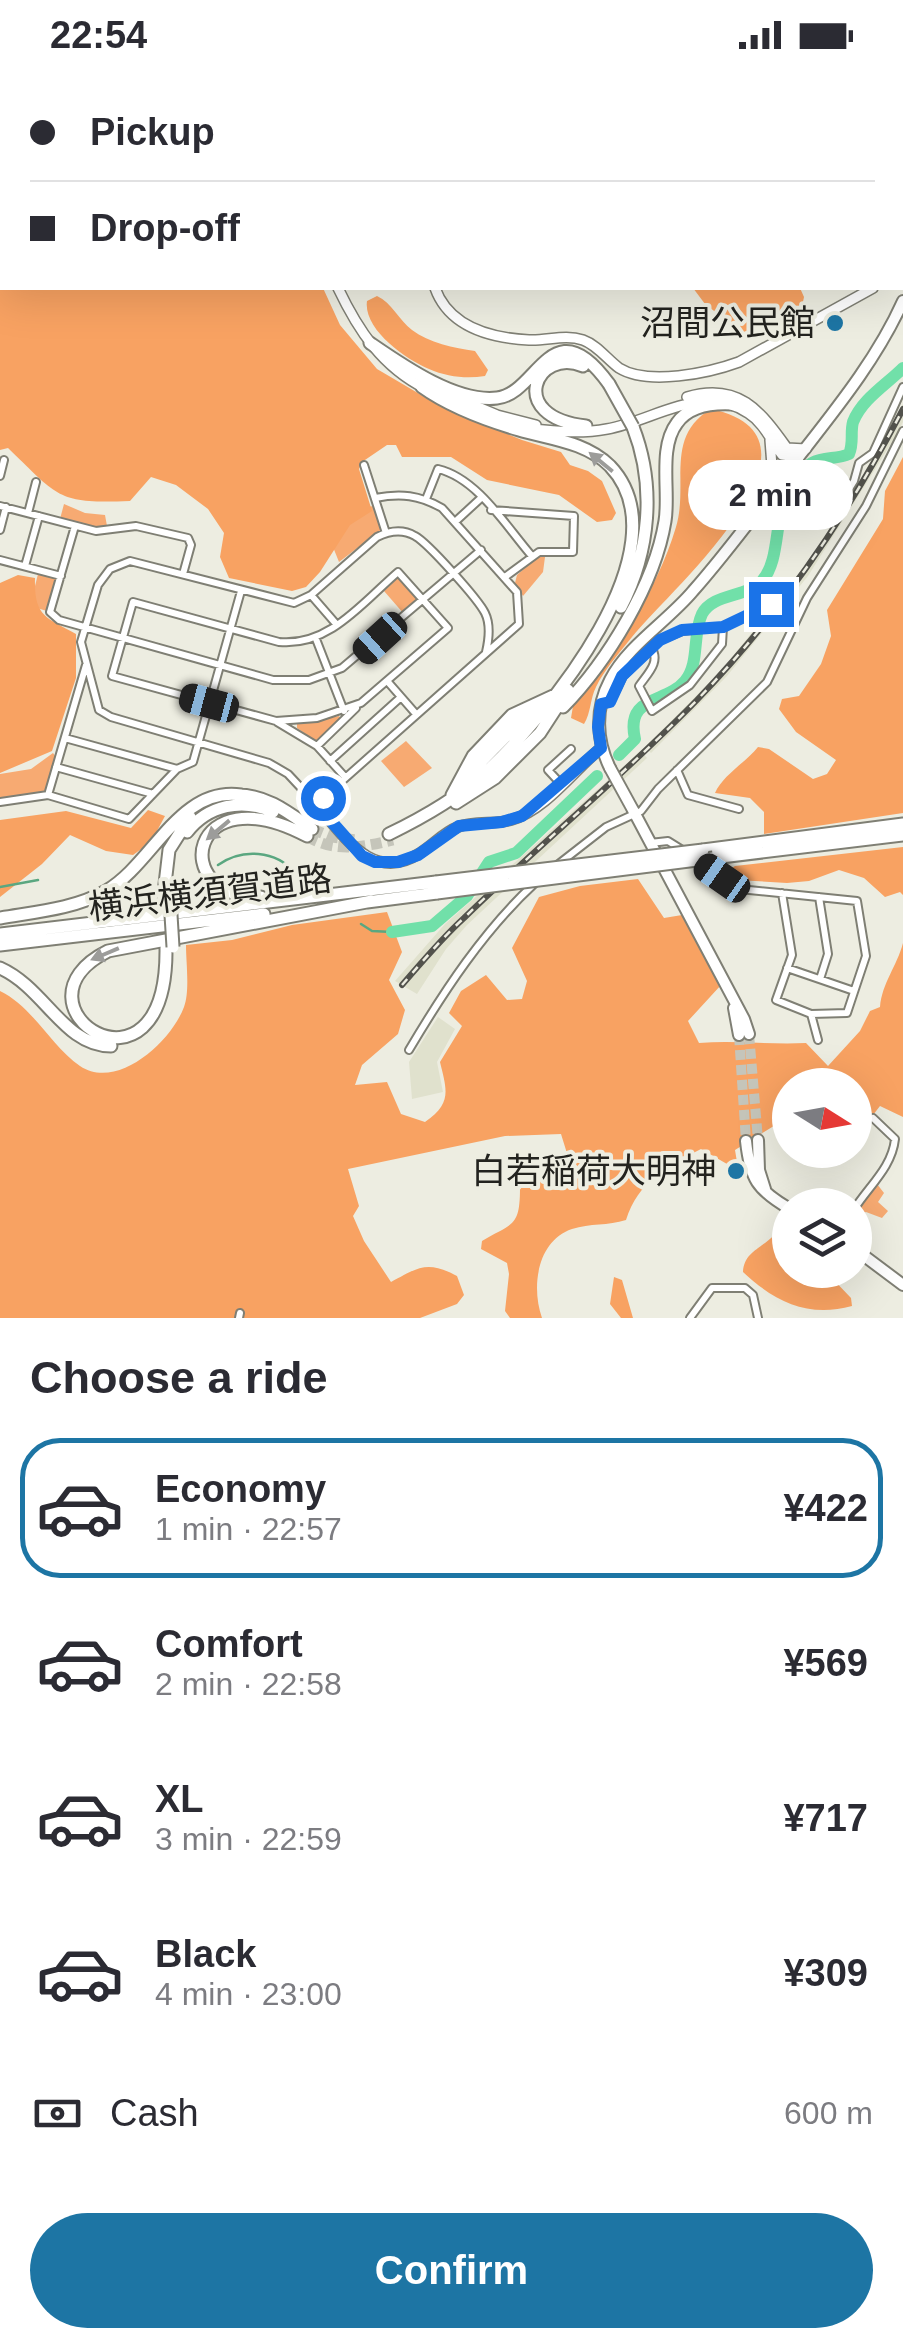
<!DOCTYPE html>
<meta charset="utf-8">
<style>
:root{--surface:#fff;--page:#f2f2f3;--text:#2b2b33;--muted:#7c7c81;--line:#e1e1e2;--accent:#1d75a4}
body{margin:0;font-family:Arial,"Noto Sans JP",sans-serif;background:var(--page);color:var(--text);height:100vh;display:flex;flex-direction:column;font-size:38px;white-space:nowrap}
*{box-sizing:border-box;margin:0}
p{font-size:32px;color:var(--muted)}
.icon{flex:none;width:55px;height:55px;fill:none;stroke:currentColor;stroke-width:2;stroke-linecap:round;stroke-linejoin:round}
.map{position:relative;height:1248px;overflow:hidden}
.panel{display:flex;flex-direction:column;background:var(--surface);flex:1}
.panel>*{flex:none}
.guide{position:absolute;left:0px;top:0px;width:905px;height:220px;box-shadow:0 10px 40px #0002;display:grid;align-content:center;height:220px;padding:0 30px;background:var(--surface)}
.needle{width:65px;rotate:101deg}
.controls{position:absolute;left:772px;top:998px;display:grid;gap:20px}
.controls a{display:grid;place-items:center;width:100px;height:100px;border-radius:50%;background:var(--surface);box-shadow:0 10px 40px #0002;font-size:50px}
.end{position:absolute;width:45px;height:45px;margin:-22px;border:12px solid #1a73e8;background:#fff;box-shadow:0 0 0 5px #fff}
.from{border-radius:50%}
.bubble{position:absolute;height:70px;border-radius:35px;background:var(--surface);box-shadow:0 10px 40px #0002;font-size:32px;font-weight:800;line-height:70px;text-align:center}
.car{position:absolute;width:30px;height:60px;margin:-30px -15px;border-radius:12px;box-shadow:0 0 8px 2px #0007;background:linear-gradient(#222 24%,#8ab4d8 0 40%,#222 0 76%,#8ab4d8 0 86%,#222 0)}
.guide b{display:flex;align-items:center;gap:35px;height:95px;font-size:38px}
.guide b+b{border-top:2px solid var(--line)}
.guide i{width:25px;height:25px;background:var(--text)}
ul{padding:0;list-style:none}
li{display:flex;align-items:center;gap:30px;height:140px;margin:0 20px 15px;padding:0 10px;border:5px solid transparent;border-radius:40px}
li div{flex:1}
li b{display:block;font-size:38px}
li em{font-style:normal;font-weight:800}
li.selected{border-color:var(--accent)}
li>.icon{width:90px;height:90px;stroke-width:1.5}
h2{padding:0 30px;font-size:45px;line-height:120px}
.pay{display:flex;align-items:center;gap:25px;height:110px;padding:0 30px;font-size:38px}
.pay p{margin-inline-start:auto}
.action{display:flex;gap:20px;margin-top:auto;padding:20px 30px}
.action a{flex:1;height:115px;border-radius:60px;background:var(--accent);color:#fff;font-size:40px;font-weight:800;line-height:115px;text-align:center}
.status{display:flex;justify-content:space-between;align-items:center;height:70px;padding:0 50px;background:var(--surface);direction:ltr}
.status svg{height:28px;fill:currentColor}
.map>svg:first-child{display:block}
.built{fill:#e0e1cd}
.green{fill:#f7aa72}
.forest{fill:#f8a262}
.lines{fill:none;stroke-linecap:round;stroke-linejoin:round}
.stream{stroke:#5aa780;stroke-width:2.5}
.river{stroke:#71e0a9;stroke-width:12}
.secondary-tunnel{stroke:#c5c5ba;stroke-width:9;stroke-dasharray:9 4.5;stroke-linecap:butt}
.primary-tunnel{stroke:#c5c5ba;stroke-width:10;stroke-dasharray:10 5;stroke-linecap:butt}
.highway-tunnel{stroke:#c5c5ba;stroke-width:11;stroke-dasharray:11 5.5;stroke-linecap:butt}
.street-casing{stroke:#7f7f74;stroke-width:10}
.secondary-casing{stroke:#7f7f74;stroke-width:12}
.primary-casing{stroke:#7f7f74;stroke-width:14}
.highway-casing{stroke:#7f7f74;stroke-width:15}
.street{stroke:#fff;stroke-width:6}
.secondary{stroke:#fff;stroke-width:9}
.primary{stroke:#fff;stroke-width:10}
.highway{stroke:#fff;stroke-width:11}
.rail-casing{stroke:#52524c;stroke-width:6}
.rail{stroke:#edede1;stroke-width:2.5;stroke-dasharray:8;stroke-linecap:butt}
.primary-bridge-casing{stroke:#7f7f74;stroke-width:14;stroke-linecap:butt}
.highway-bridge-casing{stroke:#7f7f74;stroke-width:15;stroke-linecap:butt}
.primary-bridge{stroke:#fff;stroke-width:10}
.highway-bridge{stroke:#fff;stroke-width:11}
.oneway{fill:#9c9c9a}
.route{stroke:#1a73e8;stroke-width:12}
.poi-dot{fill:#1d75a4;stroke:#edede1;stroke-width:4}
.labels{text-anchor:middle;stroke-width:8;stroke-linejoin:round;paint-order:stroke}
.poi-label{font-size:35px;fill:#23231f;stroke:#edede1;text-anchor:end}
.street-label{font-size:35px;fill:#23231f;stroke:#edede1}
</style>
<div class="status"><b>22:54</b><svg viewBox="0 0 49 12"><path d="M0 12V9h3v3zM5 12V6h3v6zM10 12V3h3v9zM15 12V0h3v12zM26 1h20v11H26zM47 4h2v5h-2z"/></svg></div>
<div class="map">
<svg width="903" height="1248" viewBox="0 0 903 1248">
<rect width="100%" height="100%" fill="#edede1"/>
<path class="built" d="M903,334V352L894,369L808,506L727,606L651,683L645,677L721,601L802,500L846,435Z
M641,681L647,688L467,855L446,879L417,924L395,911L445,854Z
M438,947L455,959L437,992L443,1022L412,1029L409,992Z"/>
<path class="green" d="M64,434L85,443L105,445L107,456L98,457L60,449Z
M374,436L381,460L339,492L331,472L357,438Z
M537,487H545L543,502L523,526L515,513L517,505Z
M38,504L56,509L47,541L30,536Z
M399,507L419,530L404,544L384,521Z
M339,646L341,649L317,672L297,658V654Z
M406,671L432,698L404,717L381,691Z
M53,683L56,687L44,723L0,729V704L31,699Z
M877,1114L884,1123L878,1132L888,1141L882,1148L866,1142L855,1145Z"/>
<path class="forest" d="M0,0H359L2,2V218H323L340,255L377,299L440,336L522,370L561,382L570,395L588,401L602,411L616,443L612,450L597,452L559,425L487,410L451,387H402L396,375H387L362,392L359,399L372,441L350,455L320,502L306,517L292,521L229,508L220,487L224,463L208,439L176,415L151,407L130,431C57,434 59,427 8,378L0,380Z
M693,218H800L804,227L800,246L760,266L748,267L705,234Z
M377,226C392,233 399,250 412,260C429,273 454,278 475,281L488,300L485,306C467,309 447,307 429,299C405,289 363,259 367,231Z
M711,339C847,368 668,522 632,567C620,582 604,600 596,617C590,629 591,643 584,654L571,648L573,636C614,581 656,524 676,457C689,414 664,367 711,339Z
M903,387V743L764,764V742L750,728L715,723C723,705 745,693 758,677L769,679L813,709L827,704L836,690L796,662L779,639L782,629L799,626L821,594L831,566L827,540L883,449L885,421Z
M18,505L35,508C34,546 45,547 76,564V608L52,681L0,703V513Z
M148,740L165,746L151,772L133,785L106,781L70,765L42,794L0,827V750L66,741L131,758Z
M903,777V825L900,822L885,827L864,808L839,800L809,811L787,813L737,810L729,800L735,796Z
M638,809L664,848L682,845L721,915L688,951L699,973C735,970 770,975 806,973L828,996L860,961L870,941L880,937C882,913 897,896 903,873V1047L880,1036L873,1045L855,1041V1015H790V1046L735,1080L737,1092L727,1094L701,1079C667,1096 638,1112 626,1150C608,1156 590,1153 572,1159C537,1171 531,1217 542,1248H510L505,1241L509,1204L507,1193L481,1179L482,1171C512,1153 520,1158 520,1118L570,1093L561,1064L505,1066L348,1099L359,1136L353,1146L364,1171L391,1212C419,1197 427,1190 457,1206L464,1225L457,1234L420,1248H0V921C33,937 51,976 80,996C117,1021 171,972 184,937C190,921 186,893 186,875L232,870L292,855L387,842L402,882L389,910L405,940L398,964L362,995L355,1015L387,1012L401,1044L425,1052C452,1033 447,1021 440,992L462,956L449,943L461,921L486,905L507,930L522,929L527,911L512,878L539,827L580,816Z
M775,1164L790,1166V1200H801L813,1211L830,1206L851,1228L852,1236C808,1248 775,1232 743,1202C744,1181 763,1178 775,1164Z
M614,1207L622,1210L633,1248H621L610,1234Z"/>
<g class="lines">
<path class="stream" d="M218,795C242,778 276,780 295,803
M0,817L38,810
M361,854L372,861L392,862"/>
<path class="river" d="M619,685L635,669C625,625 666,634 685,611C700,593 692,565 702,544C713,523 746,528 762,511C787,483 766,419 812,393C824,386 837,390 849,384C854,373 850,363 853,352C862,329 886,315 903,298
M392,862L432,856L467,826L489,792L516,783L597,706"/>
<path class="secondary-tunnel" d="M234,0L235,2"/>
<path class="primary-tunnel" d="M749,964L758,1070
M739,965L746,1071"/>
<path class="highway-tunnel" d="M312,759L332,767L356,770
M307,766C334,783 363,777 393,770"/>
<defs>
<path id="street" d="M649,0L663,2
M493,2L494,0
M531,2V0
M569,2L570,0
M611,2V0
M728,2L729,0
M799,2L800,0
M364,395L386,463
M0,406L4,390
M814,410L827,446
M774,420L792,435L831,448L854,411L859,393L873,383L903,317
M375,428C401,423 419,425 442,438L517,522L519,554L316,734L288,704L269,693L111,647L99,640L81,572L98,515L110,499L130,491L294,533L311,525L377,467C389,461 403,459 415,466C428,473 478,529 485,543C491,555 489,569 486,582
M426,429L438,399C477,408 506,456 531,485
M0,436L96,461L136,456L188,468L191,475L183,504
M491,440L574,446L573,482H539L505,507
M28,443L36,412
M456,451L481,428
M75,456L50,542L59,550L273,610H309L342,598L481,480
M0,460L6,437
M0,490L61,506
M25,496L39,446
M398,502L448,558L361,633L317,648L276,651L112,606L133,532L279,572C329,577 363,532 398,502Z
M311,525L337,555
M316,569L344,641
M651,577C661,592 648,603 639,616L652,641L690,615L722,574L723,557
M388,612L416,644
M601,634L610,632L623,606L660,570L682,561L723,557L771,534
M277,652L317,676L345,707
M65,668L177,699
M317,676L356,638
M330,691L401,627
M56,697L153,724
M677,700L688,725L739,739
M561,714L548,700L571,679
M48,725L86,595
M0,732L48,725L129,749L177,699L193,692L241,521
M650,773L668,771L684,781
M698,791L739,819L857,831L866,886L847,943L811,944L776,930L792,885L782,823
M556,796L606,757L641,741L658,719L767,612L807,528L866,436L903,361
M819,827L828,884L820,909
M787,898L854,921
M811,944L818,970
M409,980C444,921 484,860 535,813
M855,1138C870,1115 892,1097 895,1069L873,1048
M239,1248L240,1243
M690,1248L712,1218H745L753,1225L758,1248"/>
<path id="secondary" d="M469,2V0
M902,209H903
M338,218C358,260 382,297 426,319
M435,218C449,257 490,268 529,270C547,271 565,264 583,270C597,275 607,289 619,298C648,316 709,303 739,292L873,218
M442,322L497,345L536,355
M687,327C738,312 760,340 787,378L806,379
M529,358C555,362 581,364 607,359C654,351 702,312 748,343C764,353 771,371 782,385L799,387
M762,433L772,396L770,370
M316,734C344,766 373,814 420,783C433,775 444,762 458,757C475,750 494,755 511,750C546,740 574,700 601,678"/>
<path id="primary" d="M610,698C596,670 595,638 610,610C628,575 668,551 693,521C730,479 763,434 797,389C836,339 877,289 903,231
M633,740L744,949L749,964
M734,938L739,965
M758,1070L759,1100L765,1119
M746,1071C750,1109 757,1120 790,1139
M855,1179L903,1215"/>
<path id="highway" d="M370,273C402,295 456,333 497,328C538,324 552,235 609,314
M583,296C537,276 504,347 586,356
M621,537C650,481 656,416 633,357
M563,637C607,592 655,514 665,451C670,422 658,378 677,353C689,336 712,333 732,334
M465,708L526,646L538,639
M238,725C267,725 289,743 312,759
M452,725L473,686L512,645L553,626
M456,733L495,708L540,663L568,620
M187,762C208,735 242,728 273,742
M389,764C422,748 457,728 485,703C545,648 688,478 610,396C586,372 550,369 519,360C485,350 450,337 422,317
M703,780L903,754
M713,788L903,765
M261,827C166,828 189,703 307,766
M163,831L169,780L190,747
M367,832L437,823
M0,848C35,842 74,839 106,821C153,794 179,716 241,725
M0,864L436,812
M0,875L264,844
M166,878C168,1047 0,935 108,881L372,831
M0,898C45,918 64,976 111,976"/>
</defs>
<use href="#street" class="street-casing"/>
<use href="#secondary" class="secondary-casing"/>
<use href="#primary" class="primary-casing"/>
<use href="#highway" class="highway-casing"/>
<use href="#street" class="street"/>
<use href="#secondary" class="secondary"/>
<use href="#primary" class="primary"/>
<use href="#highway" class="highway"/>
<defs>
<path id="rail" d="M402,915C422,892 442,868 464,848C540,774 623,706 697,630C780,544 848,445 903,339"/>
</defs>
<use href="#rail" class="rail-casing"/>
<use href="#rail" class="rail"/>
<defs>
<path id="primary-bridge" d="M610,698L633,740"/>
<path id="highway-bridge" d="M609,314L633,357
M436,812L703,780
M437,823L713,788
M170,829L173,877"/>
</defs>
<use href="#primary-bridge" class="primary-bridge-casing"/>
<use href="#highway-bridge" class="highway-bridge-casing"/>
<use href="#primary-bridge" class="primary-bridge"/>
<use href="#highway-bridge" class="highway-bridge"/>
</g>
<defs><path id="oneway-solid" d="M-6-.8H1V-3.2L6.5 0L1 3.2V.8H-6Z" transform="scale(2.5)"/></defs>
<g class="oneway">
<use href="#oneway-solid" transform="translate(601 392) rotate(-141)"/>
<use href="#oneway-solid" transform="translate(218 760) rotate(140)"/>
<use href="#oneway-solid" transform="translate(105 884) rotate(157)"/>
</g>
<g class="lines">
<path class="route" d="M323,728L316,734L362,786L375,792H398L418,785L459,756L502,752L522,746L601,678L598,657L601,634L610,632L622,606L660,570L682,560L723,557L771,534"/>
</g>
<g class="poi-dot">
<circle cx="835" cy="253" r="10"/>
<circle cx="736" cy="1101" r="10"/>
</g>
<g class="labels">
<g class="poi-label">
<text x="815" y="265">沼間公民館</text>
<text x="716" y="1113">白若稲荷大明神</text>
</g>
<g class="street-label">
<text transform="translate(210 823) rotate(-7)" y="12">横浜横須賀道路</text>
</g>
</g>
</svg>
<div class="controls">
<a><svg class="needle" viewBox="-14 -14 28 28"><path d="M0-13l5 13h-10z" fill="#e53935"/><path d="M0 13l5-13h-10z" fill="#7c7c81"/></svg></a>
<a><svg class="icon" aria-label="layers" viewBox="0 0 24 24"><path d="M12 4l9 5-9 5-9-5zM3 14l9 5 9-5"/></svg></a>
</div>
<i class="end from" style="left:323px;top:728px"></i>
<i class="end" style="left:771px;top:534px"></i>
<div class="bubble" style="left:688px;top:390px;width:165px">2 min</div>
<i class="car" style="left:380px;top:568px;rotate:228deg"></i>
<i class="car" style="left:209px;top:633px;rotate:285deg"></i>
<i class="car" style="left:722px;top:808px;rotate:305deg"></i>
<div class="guide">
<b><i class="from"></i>Pickup</b>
<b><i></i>Drop-off</b>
</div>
</div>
<section class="panel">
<h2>Choose a ride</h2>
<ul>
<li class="selected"><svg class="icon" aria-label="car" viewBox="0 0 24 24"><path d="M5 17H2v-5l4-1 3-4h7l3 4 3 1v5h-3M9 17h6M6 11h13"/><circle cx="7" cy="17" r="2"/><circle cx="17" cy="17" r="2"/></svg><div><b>Economy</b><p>1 min · 22:57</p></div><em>¥422</em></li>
<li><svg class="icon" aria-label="car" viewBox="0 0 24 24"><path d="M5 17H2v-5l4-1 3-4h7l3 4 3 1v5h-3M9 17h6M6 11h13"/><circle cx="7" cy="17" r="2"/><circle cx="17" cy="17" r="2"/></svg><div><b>Comfort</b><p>2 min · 22:58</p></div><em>¥569</em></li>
<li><svg class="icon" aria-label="car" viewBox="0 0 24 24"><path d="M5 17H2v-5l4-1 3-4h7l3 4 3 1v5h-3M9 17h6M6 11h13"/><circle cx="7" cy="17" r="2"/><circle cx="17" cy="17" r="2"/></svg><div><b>XL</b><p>3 min · 22:59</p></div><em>¥717</em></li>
<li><svg class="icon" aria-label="car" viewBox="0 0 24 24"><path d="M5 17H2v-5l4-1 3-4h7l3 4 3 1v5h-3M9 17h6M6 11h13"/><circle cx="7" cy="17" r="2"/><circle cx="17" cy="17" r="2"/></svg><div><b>Black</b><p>4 min · 23:00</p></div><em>¥309</em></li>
</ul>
<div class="pay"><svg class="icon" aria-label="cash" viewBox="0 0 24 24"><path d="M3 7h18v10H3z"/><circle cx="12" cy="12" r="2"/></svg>Cash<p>600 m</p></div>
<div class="action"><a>Confirm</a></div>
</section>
